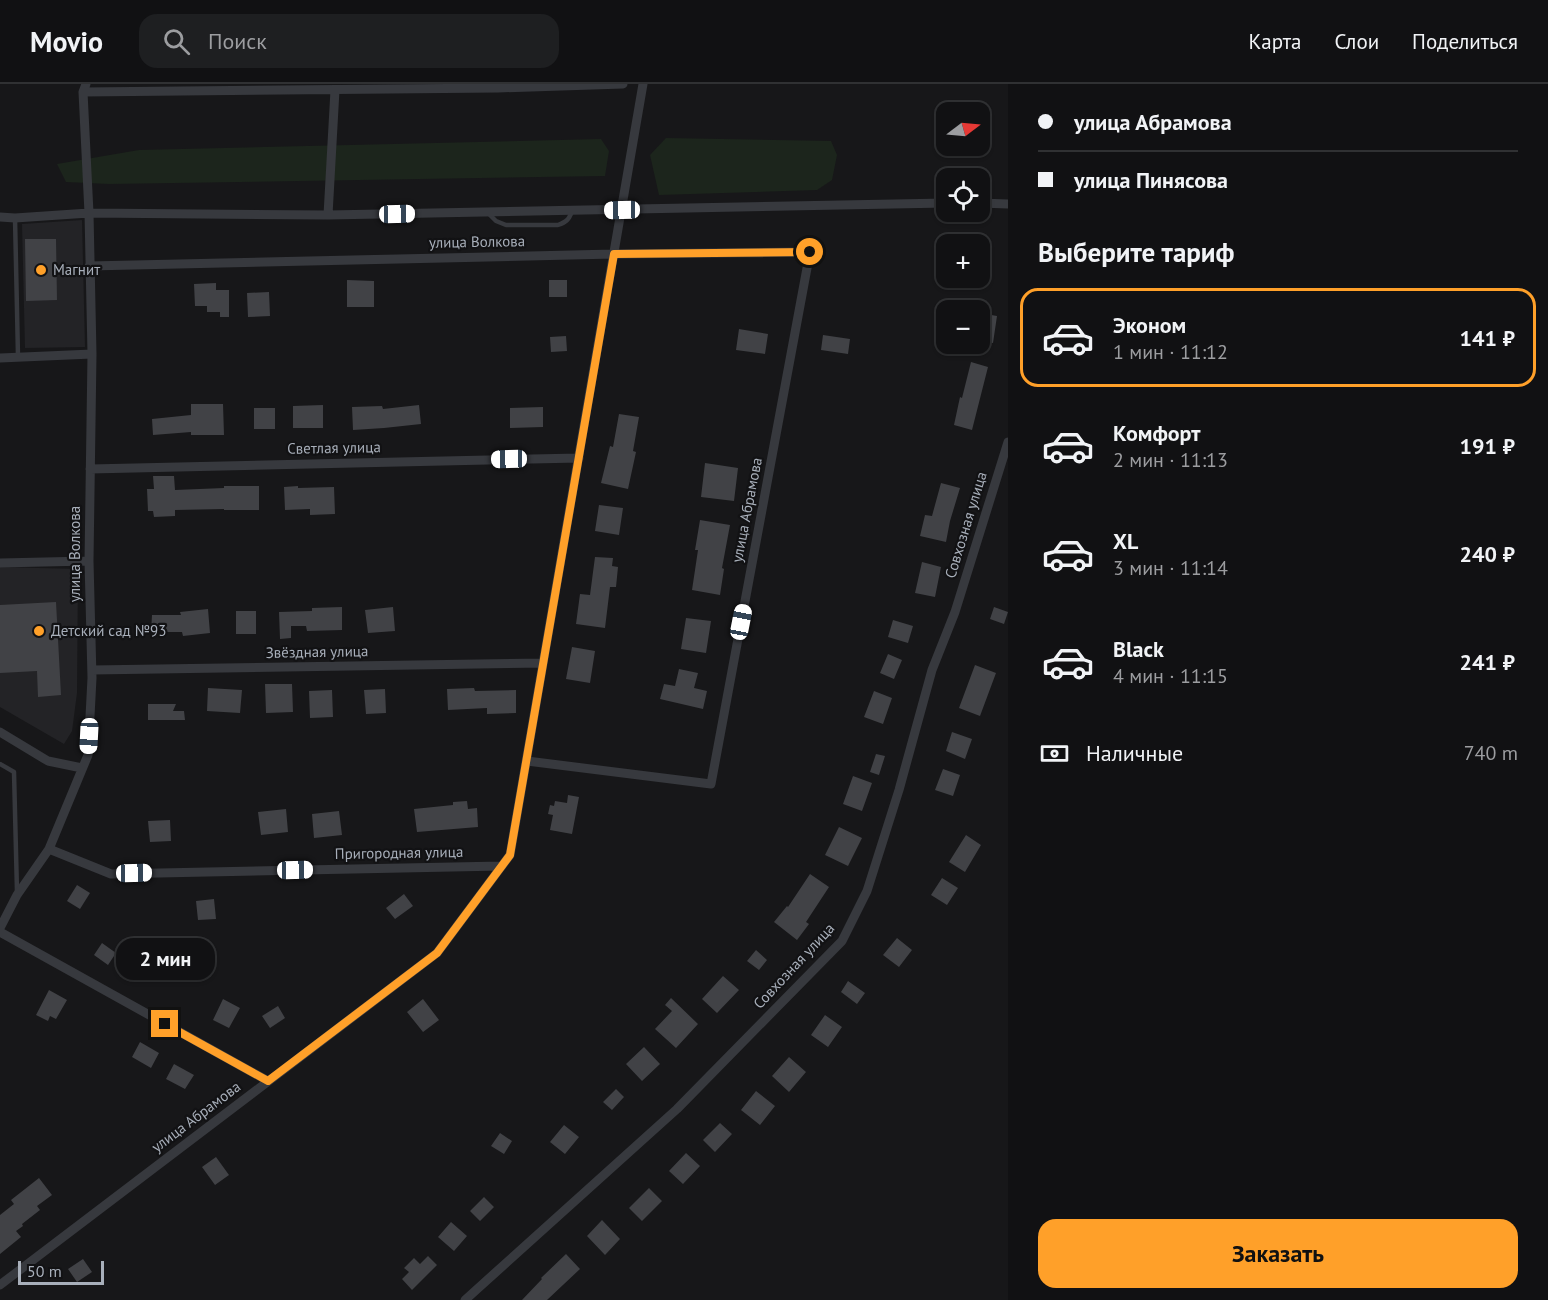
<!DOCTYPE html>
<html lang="ru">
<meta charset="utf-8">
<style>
:root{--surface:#111113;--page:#1e1f21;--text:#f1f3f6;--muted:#9c9da0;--line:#303133;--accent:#ffa029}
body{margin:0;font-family:"PT Sans",sans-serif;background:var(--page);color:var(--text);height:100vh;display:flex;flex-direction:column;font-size:22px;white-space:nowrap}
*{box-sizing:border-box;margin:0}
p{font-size:20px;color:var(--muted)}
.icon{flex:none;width:33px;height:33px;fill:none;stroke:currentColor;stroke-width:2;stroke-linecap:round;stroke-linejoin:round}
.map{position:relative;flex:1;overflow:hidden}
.side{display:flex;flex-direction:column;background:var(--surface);width:540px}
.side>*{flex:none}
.banner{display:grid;align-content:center;height:132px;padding:0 30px;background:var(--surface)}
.needle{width:39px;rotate:74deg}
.tools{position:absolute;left:936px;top:18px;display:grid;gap:12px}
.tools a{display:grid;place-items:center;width:54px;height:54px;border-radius:12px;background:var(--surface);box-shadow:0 2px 4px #0004,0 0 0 2px var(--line);font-size:30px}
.scale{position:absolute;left:18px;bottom:15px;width:86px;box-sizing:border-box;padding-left:6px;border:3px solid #a8afba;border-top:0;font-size:16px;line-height:21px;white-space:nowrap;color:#a8afba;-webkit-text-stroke:4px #121214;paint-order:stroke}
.end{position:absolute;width:27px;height:27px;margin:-14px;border:8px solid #ffa029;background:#111;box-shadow:0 0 0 3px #111}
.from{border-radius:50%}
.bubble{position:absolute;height:42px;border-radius:18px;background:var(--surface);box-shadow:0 2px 4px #0004,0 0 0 2px var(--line);font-size:20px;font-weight:600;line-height:42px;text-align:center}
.car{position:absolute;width:18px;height:36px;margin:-18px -9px;border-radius:8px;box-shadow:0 0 4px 2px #0007;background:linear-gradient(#fff 24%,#345 0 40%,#fff 0 76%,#345 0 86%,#fff 0)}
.banner b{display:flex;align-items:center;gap:21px;height:57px;font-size:22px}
.banner b+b{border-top:2px solid var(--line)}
.banner i{width:15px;height:15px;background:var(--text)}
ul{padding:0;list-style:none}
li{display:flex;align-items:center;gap:18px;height:99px;margin:0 12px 9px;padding:0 18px;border:3px solid transparent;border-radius:18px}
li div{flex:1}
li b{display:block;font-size:22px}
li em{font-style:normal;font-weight:600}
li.active{border-color:var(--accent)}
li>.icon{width:54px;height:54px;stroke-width:1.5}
h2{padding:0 30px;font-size:27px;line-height:72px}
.pay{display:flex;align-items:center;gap:15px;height:66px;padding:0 30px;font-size:22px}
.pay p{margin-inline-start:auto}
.action{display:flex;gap:12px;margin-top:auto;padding:12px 30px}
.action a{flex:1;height:69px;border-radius:18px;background:var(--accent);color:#111;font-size:24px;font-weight:600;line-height:69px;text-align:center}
header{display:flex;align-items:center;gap:36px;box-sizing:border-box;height:84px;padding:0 30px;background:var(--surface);border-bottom:2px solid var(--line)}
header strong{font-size:28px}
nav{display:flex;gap:33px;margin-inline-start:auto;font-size:21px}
.search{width:420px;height:54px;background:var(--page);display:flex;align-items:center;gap:15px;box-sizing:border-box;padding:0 21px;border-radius:18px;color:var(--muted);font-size:22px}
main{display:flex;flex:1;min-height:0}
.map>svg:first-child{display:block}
.built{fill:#232326}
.green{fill:#1c251c}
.building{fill:#414246}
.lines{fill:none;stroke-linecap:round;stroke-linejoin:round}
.lane{stroke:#37393e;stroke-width:4.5}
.street{stroke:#37393e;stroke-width:9}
.route{stroke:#ffa029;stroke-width:8}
.poi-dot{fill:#ffa029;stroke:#121214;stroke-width:2}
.labels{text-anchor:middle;stroke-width:4.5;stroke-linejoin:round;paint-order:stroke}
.street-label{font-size:15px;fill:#a8afba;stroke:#121214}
.poi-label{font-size:15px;fill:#a8afba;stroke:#121214;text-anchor:start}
</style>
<header>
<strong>Movio</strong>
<div class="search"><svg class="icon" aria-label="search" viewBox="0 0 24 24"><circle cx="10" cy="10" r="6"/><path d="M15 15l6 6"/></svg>Поиск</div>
<nav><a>Карта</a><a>Слои</a><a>Поделиться</a></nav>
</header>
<main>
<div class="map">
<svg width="1008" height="1216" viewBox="0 0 1008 1216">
<rect width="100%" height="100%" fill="#171719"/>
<path class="built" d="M82,136L85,263L25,264L22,140Z
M0,483L78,485L77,609L72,647L64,660L0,623Z"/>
<path class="green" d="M666,54L831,57L837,71L832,96L817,106L659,111L650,71Z
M601,55L609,67L605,92L109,100L66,98L57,80L139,66Z"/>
<path class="building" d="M25,155H56L57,216L26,217Z
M347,196L374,197V223H347Z
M549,196H567V213H549Z
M216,199V206H229V233H220V228H207V222H195L194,200Z
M269,208L270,232L248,233L247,209Z
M980,229L997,232L993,259L980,257Z
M739,245L768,250L765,270L736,266Z
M823,251L850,255L848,270L821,266Z
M566,252L567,267L551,268L550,253Z
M971,278L988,283L972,346L954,341L960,313L962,314Z
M191,320H223L224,351H191V348L153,351L152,335L191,331Z
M323,321V344H293V322Z
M419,321L421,340L384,344L353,346L352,323L382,322L383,325Z
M543,323V343L510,344V324Z
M254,324H275V345H254Z
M619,330L639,333L633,367L636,368L628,405L601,399L610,362L613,363Z
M705,379L738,384L734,417L701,413Z
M153,392H174L175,406L224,404V402H259V426H224V425L175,426V432L154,433L153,427H148L147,405H154Z
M941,399L960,404L950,437L946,458L920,452L925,431L932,432Z
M298,402V404L334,403L335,430L310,431V425L285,426L284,403Z
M599,421L623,424L619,451L595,447Z
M700,436L730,441L722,484L724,485L720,511L692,506L698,466H695Z
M595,473L613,474L612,482L618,483L616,503H610L605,544L576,540L580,510L590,511Z
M922,478L941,483L935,513L915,509Z
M56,518L61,611L38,613L37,587L0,589V521Z
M342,523V546L307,547L306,542H291V554L280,555L279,528L312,527V524Z
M393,523L395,547L368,549L365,526Z
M994,523L1008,528L1004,540L990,535Z
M208,525L210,549L183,552L182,548H151L152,531H181L180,528Z
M236,527H256V550H236Z
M686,534L711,537L706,569L681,565Z
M893,536L913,542L908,559L888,553Z
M572,563L595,567L590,599L566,595Z
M888,570L902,576L894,595L880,589Z
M975,581L996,589L980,632L959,624Z
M679,585L698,589L694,604L707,607L703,625L660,615L664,600L675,602Z
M265,600H292L293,628L266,629Z
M208,604L242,606L240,629L207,627Z
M474,604L475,607L516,606V629L487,630V624L448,626L447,605Z
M385,605L386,629L366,630L364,606Z
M332,606L333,633L310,634L309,607Z
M874,607L892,614L883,640L864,633Z
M148,620H176L173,627H184L185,636H148Z
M952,648L972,655L965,675L946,667Z
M876,670L885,672L879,691L870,688Z
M943,685L960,691L953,712L935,706Z
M853,692L872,699L862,727L843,720Z
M568,711L579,713L572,750L550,746L553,731L548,730L550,721L554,722L555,717L567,719Z
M467,717L468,725L477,724L478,743L417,748L414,725L453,721V718Z
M286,725L288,748L261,751L258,728Z
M339,727L342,751L314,754L312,730Z
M170,736L171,757L150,758L148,737Z
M839,743L862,754L848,782L825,771Z
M966,751L981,761L965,788L949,778Z
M810,790L829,803L806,838L809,840L797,856L774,838L787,822L788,823Z
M942,794L958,804L947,821L931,811Z
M77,801L90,809L80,825L67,817Z
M404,810L413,822L395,835L386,824Z
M214,815L216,835L198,836L196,817Z
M897,854L912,866L899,883L883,871Z
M102,859L116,869L108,881L94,871Z
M756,866L767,876L759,886L747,877Z
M145,869L168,881L159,898L137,885Z
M723,892L739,906L717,929L702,915Z
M848,897L865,909L857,920L841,908Z
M49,906L67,916L56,935L50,932L48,937L36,931Z
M671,914L698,940L676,964L655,945L672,927L665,921Z
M223,915L240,924L229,944L213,936Z
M423,915L439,936L423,948L407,928Z
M278,922L285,934L270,944L262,932Z
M825,931L842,943L828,963L811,951Z
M140,958L159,969L151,984L132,973Z
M644,963L660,980L642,997L626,980Z
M789,973L806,988L789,1008L772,992Z
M174,980L194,991L185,1005L166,995Z
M616,1005L624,1013L612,1026L603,1018Z
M756,1007L775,1022L760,1041L741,1026Z
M720,1039L732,1050L715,1068L703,1056Z
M564,1041L579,1053L565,1070L550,1058Z
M500,1049L512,1057L504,1070L491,1062Z
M686,1069L700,1082L683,1100L669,1087Z
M216,1073L229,1091L215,1101L202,1083Z
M39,1094L52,1111L37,1122L40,1126L22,1140L23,1142L16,1147L21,1153L0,1170V1131L14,1120L11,1116Z
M649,1104L662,1117L642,1137L629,1124Z
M484,1113L494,1123L480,1137L470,1127Z
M602,1136L620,1155L605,1171L587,1152Z
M451,1138L467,1152L454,1167L438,1153Z
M566,1170L580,1185L547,1216H522L542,1195L541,1194Z
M428,1172L437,1181L412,1206L402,1195L409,1188L404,1184L414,1174L420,1180Z
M83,1175L92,1188L77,1198L68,1185Z"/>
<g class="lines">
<path class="lane" d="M488,129L496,137L506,141H558C566,138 569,136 572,127
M15,134L18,272
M0,680L14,688L17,808"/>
<path class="street" d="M86,0L83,8L498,4L623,0
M980,119L1008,120
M328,131L335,6
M0,133L15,134L89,129L328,131L946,119
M89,182L614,170L810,168L711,700L527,677
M0,274L92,270
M90,385L579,374
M0,479L89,477
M92,586L543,579
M0,648L48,677L82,684
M49,765L111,790L502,782
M0,844L17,811L49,765L88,671L92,594L89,477L92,270L89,129L83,8
M0,848L268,997
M0,1201L437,869L510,771L643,0
M465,1216L677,1025L842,857L867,807L899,706L932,586L955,528L1008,358"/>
</g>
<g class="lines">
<path class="route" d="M165,940L268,997L437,869L510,771L614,170L810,168"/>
</g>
<g class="poi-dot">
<circle cx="41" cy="186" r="6"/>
<circle cx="39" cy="547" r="6"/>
</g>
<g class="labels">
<g class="street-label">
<text transform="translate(477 158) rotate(-1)" y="5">улица Волкова</text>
<text transform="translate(334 364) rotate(-1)" y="5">Светлая улица</text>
<text transform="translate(747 426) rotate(-79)" y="5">улица Абрамова</text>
<text transform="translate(966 441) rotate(-73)" y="5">Совхозная улица</text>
<text transform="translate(75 470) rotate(-90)" y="5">улица Волкова</text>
<text transform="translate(317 568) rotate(-1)" y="5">Звёздная улица</text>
<text transform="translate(399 769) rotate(-1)" y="5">Пригородная улица</text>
<text transform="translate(794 882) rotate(-47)" y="5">Совхозная улица</text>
<text transform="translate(196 1033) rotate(-37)" y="5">улица Абрамова</text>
</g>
<g class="poi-label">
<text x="53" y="191">Магнит</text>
<text x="51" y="552">Детский сад №93</text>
</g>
</g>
</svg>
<div class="tools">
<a><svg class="needle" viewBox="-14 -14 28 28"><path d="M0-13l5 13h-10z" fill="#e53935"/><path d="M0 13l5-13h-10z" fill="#9c9da0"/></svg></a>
<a><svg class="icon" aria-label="locate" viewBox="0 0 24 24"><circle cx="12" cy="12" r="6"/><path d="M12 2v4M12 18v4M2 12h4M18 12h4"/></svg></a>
<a>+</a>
<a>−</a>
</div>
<div class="scale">50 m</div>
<i class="end from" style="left:810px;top:168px"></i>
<i class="end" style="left:165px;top:940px"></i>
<div class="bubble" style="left:116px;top:854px;width:99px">2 мин</div>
<i class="car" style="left:622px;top:126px;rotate:269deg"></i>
<i class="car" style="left:397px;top:130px;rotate:89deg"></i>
<i class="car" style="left:509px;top:375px;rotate:269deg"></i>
<i class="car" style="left:741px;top:538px;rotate:11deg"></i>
<i class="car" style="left:89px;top:652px;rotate:183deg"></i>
<i class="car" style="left:295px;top:786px;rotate:89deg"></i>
<i class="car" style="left:134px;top:789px;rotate:89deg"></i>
</div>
<section class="side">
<div class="banner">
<b><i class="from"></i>улица Абрамова</b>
<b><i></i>улица Пинясова</b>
</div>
<h2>Выберите тариф</h2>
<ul>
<li class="active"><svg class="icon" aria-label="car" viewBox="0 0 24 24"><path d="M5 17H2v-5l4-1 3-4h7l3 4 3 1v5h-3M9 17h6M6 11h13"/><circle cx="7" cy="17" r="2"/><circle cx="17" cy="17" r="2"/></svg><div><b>Эконом</b><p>1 мин · 11:12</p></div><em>141 ₽</em></li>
<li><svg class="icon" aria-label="car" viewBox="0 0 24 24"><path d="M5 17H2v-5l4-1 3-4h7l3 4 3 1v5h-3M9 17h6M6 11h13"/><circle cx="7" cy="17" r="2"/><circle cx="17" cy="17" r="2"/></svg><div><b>Комфорт</b><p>2 мин · 11:13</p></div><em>191 ₽</em></li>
<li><svg class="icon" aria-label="car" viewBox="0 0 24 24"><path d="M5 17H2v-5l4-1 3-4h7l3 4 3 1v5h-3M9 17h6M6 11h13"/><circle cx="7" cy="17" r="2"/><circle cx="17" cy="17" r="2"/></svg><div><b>XL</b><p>3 мин · 11:14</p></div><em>240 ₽</em></li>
<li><svg class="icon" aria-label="car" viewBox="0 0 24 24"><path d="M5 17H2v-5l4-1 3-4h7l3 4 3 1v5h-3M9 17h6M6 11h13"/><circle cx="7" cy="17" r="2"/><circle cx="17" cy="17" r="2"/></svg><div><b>Black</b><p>4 мин · 11:15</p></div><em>241 ₽</em></li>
</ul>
<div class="pay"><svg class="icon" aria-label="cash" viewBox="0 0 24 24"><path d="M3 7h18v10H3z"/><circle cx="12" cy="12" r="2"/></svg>Наличные<p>740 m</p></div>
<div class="action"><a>Заказать</a></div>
</section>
</main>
